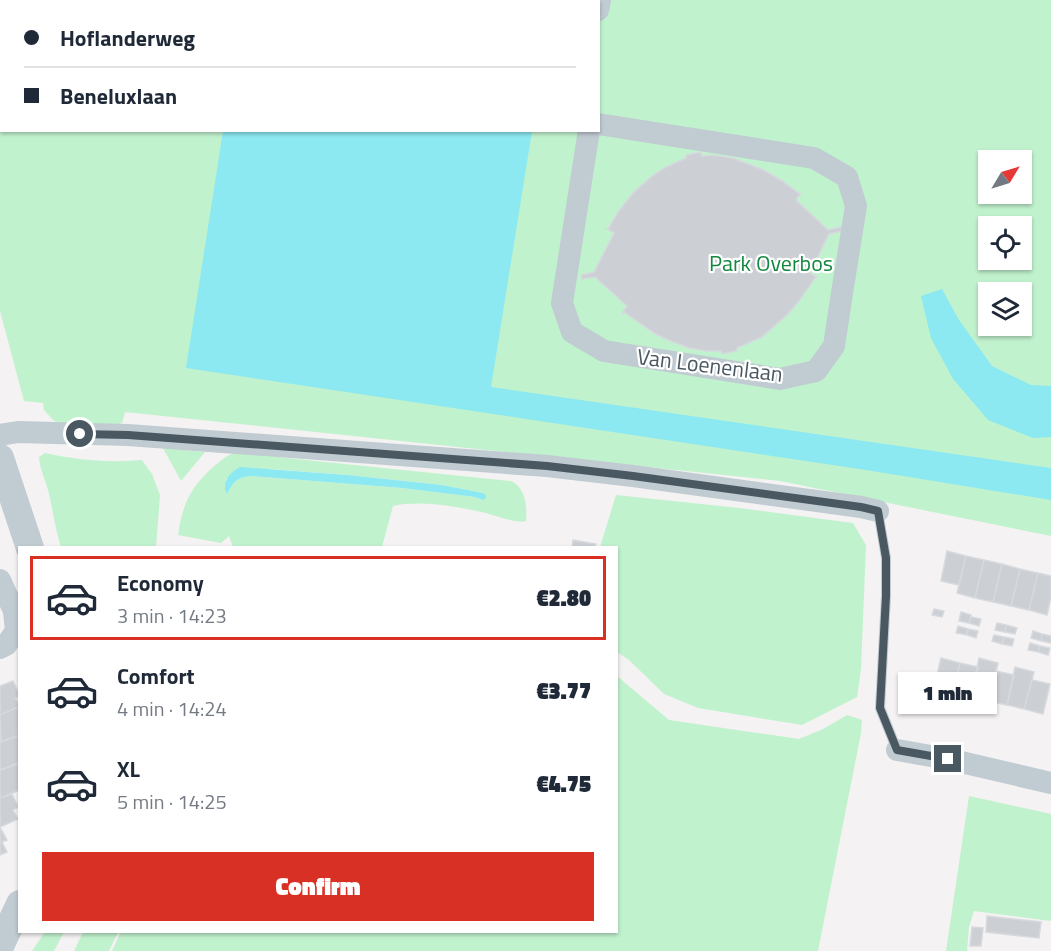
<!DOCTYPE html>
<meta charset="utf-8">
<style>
:root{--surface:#fff;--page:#f6f6f7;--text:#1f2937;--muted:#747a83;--line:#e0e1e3;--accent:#d93025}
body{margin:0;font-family:"Titillium Web",sans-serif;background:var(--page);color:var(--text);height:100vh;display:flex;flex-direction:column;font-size:22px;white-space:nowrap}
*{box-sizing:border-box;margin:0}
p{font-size:20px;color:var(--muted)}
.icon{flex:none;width:33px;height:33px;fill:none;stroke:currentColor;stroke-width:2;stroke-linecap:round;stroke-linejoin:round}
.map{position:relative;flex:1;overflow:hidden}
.drawer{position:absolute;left:18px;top:546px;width:600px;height:387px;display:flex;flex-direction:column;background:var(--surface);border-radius:0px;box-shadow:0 2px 4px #0004}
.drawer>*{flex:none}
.hud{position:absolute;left:0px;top:0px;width:600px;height:132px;box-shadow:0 2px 4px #0004;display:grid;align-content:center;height:132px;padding:0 24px;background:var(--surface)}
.needle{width:39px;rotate:52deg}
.tools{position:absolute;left:978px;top:150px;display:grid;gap:12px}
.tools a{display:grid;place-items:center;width:54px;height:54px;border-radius:0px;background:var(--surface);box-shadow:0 2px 4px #0004;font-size:30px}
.end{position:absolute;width:27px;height:27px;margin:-14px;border:8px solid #495861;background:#fff;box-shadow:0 0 0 3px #fff}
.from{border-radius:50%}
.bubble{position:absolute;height:42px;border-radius:0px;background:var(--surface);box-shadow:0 2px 4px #0004;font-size:20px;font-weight:800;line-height:42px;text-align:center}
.hud b{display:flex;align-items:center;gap:21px;height:57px;font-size:22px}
.hud b+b{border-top:2px solid var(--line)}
.hud i{width:15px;height:15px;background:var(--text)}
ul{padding:10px 0 0;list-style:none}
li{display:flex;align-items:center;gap:18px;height:84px;margin:0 12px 9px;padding:0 12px;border:3px solid transparent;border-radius:0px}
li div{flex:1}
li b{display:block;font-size:22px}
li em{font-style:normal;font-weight:800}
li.on{border-color:var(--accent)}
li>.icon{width:54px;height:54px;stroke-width:1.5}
.button{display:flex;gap:12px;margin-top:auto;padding:12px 24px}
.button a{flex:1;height:69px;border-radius:0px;background:var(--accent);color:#fff;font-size:24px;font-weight:800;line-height:69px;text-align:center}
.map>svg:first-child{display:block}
.green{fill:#c1f2ce;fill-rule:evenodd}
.water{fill:#8ce8f1}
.building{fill:#ccd0d5;stroke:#d6d9de;stroke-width:1.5}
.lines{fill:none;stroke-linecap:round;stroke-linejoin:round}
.service{stroke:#c0cbd2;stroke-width:10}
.minor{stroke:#c0cbd2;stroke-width:22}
.tertiary{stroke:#c0cbd2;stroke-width:28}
.route{stroke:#495861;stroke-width:8}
.labels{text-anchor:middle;stroke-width:4.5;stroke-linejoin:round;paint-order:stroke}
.park-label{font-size:22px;fill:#148840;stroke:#fff}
.street-label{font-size:22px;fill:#495861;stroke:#fff}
</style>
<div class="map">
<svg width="1051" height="951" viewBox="0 0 1051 951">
<rect width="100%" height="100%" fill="#f4f2f2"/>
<path class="green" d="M0,0H1051V536L780,481L125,412L122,423L100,431L54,421L44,410L43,403L24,401L0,311ZM2,2H598V130H2ZM988,160H1022V194H988ZM988,226H1022V260H988ZM988,292H1022V326H988Z
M163,448L205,452L181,481Z
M238,452L296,459L511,481C526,488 527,506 526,521C514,524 493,514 481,512C456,506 418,500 393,506L382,547H233L229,536L221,543L178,535C182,507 189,489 211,469C220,461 226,455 238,452ZM271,469L347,475L442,485L483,493V500L476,497L402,488L251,476C236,478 234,480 227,494L225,486L226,479Z
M45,453C76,460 109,463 142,460L152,474L160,495L156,547H61C55,529 53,509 48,490C45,479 40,469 39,457Z
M616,495L739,508L853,523L866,545L861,669L857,697L802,725L698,708L664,694L629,660L617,652L616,548L600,547Z
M617,676L669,720L799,739L823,729L847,715L862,720L861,733L818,951H112L121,932H616Z
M969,796L1051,814V921L974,911L969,927L967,951H946Z
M45,932H64L54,951H32Z
M83,932H118L109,951H74Z"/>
<path class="water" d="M223,131H532L491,387L1051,468V500L866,470L186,368Z
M942,289L959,320L992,366L1031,385L1051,386V437L1033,438L988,420L953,379L931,338L921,296Z
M240,467L347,475L442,485L483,493L486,496V498L483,500L475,497L402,488L251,476C236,478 234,481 227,494C221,483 229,473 240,467Z"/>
<path class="building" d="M701,152L702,156L712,155L733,158L764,170L781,180L800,194L801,193L796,200L828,230L841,227L842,231L829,234L810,273L817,277L815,278L799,301L787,315L762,337L737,348V351L722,354L721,351H707L689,348L668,340L654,333L624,312L623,314L622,313L627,306L595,277L582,279L581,275L594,272L614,233L607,229H608L618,212L633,193L652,176L666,167L686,158V155Z
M573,540L596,544L595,548H572Z
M947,551L966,556L959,585L941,581Z
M966,556L984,560L975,598L957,593Z
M984,560L1002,564L993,602L975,598Z
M1002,564L1020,569L1011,606L993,602Z
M1020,569L1038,573L1029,610L1011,606Z
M1038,573L1051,576V597L1047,615L1029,610Z
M934,609L944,611L942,617L932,615Z
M961,612L971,615L969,623L959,621Z
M971,617L981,619L979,626L969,623Z
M997,623L1006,625L1005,632L995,630Z
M1006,625L1017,628L1015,634L1005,632Z
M958,626L968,629L967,635L956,633Z
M968,629L978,631L976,638L967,635Z
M1033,631L1042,634L1041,641L1031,638Z
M1042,634L1051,636V643L1041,641Z
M994,635L1004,637L1002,644L992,641Z
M1004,637L1014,639L1012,646L1002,644Z
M1030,643L1040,646L1038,652L1028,650Z
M1040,646L1050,648L1048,655L1038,652Z
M941,658L960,663L953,692L934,688Z
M979,658L998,663L989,701L971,697Z
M960,663L978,667L971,697L953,692Z
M1015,667L1034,672L1024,709L1007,705Z
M996,671L1014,675L1007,705L989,701Z
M1032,680L1050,684L1043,714L1024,709Z
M13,681L20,696L15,698L20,706L0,715V686Z
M20,706V735L1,742L0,715Z
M20,735V763L1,770L0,767V742Z
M18,763L20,766V790L0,798V770Z
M12,794L18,807L13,810L18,819L0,827V798Z
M0,827L7,840L2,842L7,852L0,855Z
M987,916L1041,922L1039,938L986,932Z
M972,927L983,928L981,946H970Z"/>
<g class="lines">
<path class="service" d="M878,511L886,558V596L880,708L897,750"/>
<path class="minor" d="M598,10L600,0
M589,130L562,303L572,332L604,351L780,379L816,371L834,346L842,293L856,206L847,177L814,158L598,124
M0,435L18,432L128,435L547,466L633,476L861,507L878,511
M0,580L14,611L16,631L6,645L0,648
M897,750L948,759L1051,783"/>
<path class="tertiary" d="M0,458L30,548
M0,946L20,904"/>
</g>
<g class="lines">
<path class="route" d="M80,434L128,435L547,466L633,476L861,507L878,511L886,558V596L880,708L897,750L948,759"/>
</g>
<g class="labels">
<g class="park-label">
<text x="771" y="271">Park Overbos</text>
</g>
<g class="street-label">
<text transform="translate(710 365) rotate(7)" y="8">Van Loenenlaan</text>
</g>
</g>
</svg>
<div class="tools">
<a><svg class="needle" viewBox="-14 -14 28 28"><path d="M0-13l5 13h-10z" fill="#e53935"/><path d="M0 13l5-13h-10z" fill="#747a83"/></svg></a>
<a><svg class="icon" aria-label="locate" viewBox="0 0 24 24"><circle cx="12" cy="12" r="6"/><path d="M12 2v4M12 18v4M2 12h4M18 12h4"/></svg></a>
<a><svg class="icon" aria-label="layers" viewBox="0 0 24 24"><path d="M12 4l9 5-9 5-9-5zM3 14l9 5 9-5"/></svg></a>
</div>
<i class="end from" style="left:80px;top:434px"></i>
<i class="end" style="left:948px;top:759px"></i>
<div class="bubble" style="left:898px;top:672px;width:99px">1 min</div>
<div class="hud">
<b><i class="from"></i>Hoflanderweg</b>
<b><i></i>Beneluxlaan</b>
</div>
<section class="drawer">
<ul>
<li class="on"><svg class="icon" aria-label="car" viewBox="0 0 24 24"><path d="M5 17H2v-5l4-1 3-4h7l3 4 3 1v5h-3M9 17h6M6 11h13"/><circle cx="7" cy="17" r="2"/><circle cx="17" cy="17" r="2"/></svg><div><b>Economy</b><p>3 min · 14:23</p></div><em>€2.80</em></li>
<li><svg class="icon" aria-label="car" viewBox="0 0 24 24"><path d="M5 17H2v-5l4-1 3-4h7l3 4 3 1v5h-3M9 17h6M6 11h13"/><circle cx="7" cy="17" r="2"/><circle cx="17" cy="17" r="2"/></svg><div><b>Comfort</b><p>4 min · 14:24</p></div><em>€3.77</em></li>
<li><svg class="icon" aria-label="car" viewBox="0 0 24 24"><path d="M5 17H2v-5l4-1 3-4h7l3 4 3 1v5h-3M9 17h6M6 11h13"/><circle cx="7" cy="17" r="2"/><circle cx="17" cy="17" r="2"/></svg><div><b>XL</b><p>5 min · 14:25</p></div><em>€4.75</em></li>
</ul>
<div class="button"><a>Confirm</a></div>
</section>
</div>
